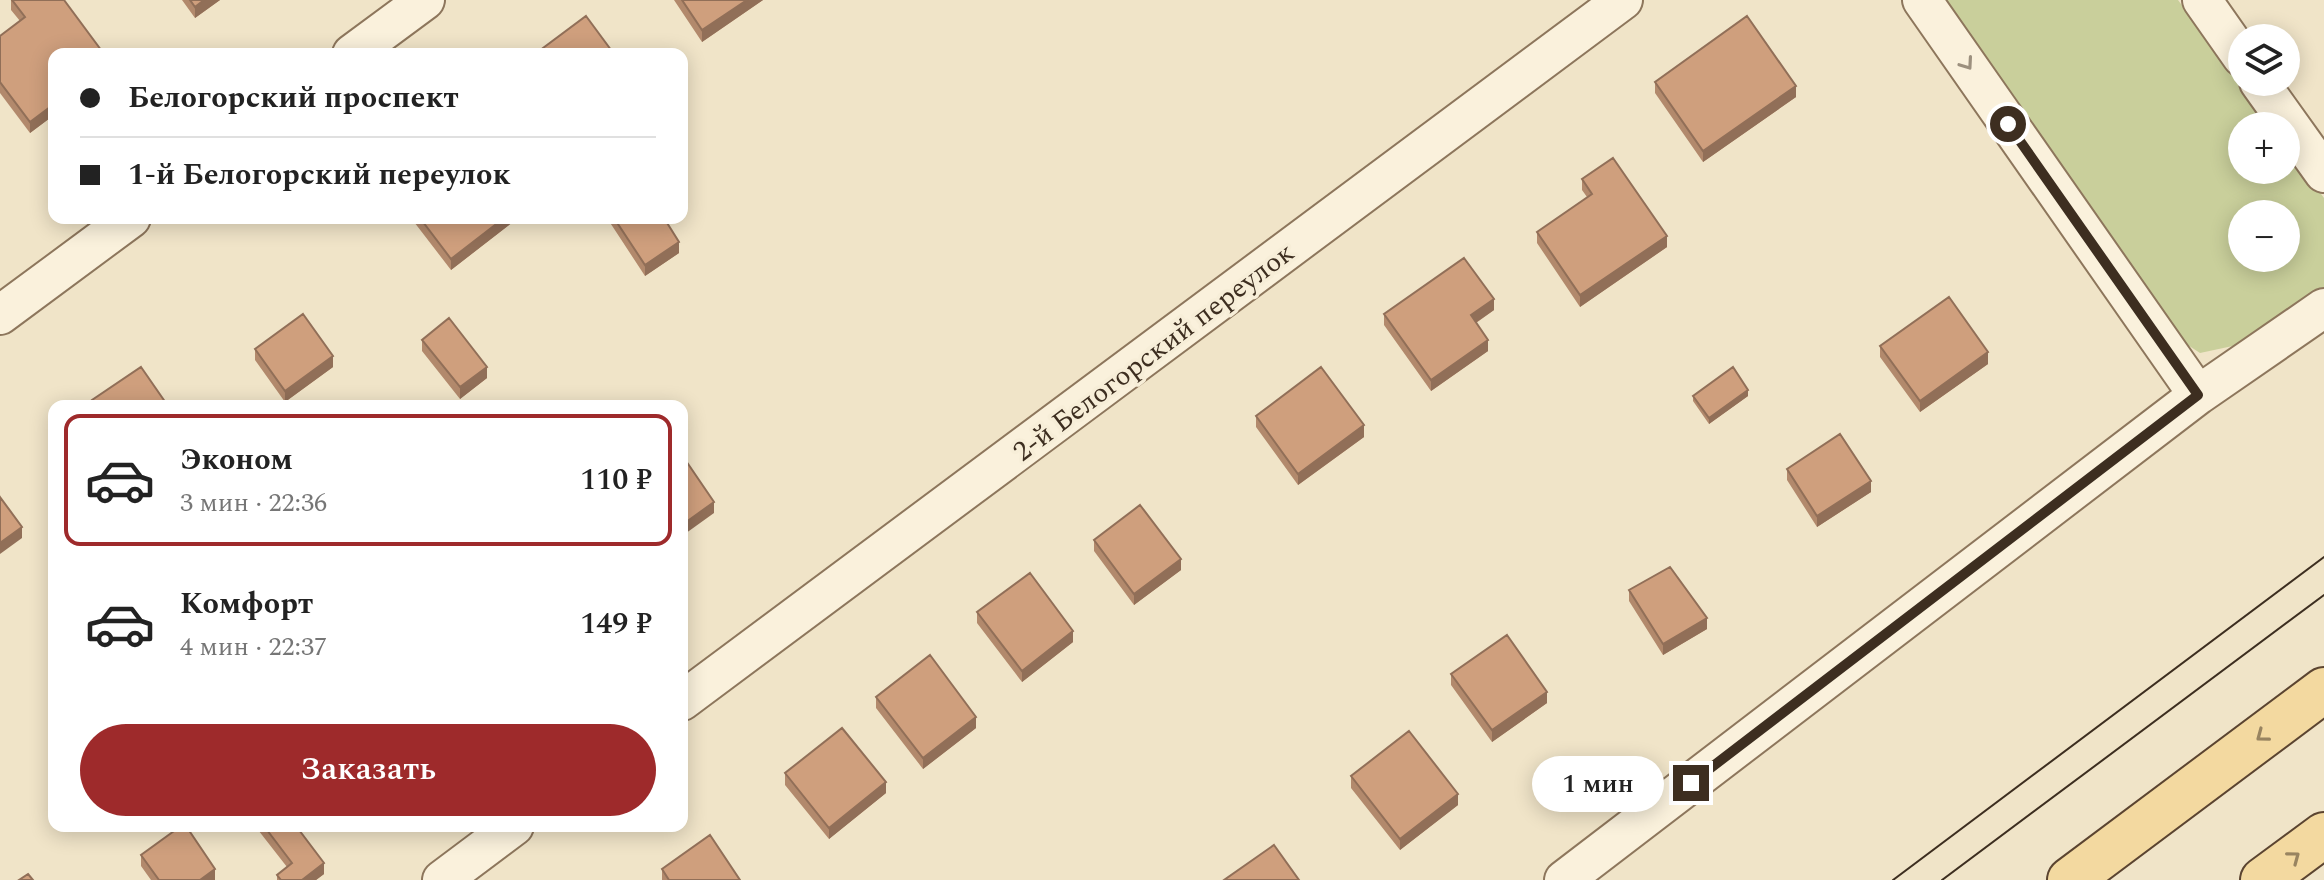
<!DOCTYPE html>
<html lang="ru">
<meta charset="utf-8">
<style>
:root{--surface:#fff;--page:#f6f6f6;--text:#222;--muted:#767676;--line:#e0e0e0;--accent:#9e2a2b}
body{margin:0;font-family:Spectral,serif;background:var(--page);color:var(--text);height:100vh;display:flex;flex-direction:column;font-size:30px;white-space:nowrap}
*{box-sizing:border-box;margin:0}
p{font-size:26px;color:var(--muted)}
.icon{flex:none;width:44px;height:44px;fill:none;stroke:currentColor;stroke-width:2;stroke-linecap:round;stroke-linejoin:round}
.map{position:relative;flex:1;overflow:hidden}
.details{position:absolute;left:48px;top:400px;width:640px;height:432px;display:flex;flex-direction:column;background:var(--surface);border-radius:16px;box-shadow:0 4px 20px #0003}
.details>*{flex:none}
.banner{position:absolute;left:48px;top:48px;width:640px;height:176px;border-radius:16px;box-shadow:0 4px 20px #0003;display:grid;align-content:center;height:176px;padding:0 32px;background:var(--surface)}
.controls{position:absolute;left:2228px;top:24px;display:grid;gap:16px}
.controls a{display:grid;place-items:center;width:72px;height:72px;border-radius:50%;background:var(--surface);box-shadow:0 4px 20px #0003;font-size:40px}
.end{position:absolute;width:36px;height:36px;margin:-18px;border:10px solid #3d2e20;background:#fff;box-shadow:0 0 0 4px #fff}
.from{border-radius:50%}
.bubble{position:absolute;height:56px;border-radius:28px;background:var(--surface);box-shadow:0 4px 20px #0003;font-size:26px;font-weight:600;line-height:56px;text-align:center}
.banner b{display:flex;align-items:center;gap:28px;height:76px;font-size:30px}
.banner b+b{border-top:2px solid var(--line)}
.banner i{width:20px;height:20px;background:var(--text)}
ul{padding:14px 0 0;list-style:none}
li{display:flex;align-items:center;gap:24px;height:132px;margin:0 16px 12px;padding:0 16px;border:4px solid transparent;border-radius:16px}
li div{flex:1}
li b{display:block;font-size:30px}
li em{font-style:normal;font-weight:600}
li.active{border-color:var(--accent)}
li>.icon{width:72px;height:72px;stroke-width:1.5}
.primary-button{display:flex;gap:16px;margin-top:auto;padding:16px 32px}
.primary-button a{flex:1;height:92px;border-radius:48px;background:var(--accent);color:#fff;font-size:32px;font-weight:600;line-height:92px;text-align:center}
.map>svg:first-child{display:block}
.green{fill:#c9cf9b;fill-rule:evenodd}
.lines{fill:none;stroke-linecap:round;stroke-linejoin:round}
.minor-casing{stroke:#8d765c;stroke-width:42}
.primary-casing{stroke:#5b4430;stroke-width:48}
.minor{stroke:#faf1dc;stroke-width:38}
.primary{stroke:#f3d9a0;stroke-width:44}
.tram{stroke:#3d2e20;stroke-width:2}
.wall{fill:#b2896c}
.shaded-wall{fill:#916f58}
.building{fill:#cf9f7d;stroke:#916f58;stroke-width:2}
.oneway{stroke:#9c907e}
.oneway2{stroke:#988460}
.route{stroke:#3d2e20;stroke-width:10}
.labels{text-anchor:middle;stroke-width:7;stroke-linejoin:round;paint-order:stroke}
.street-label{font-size:28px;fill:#3d2e20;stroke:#f7eed8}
</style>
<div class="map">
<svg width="2324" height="880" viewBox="0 0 2324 880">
<rect width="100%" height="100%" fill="#f0e4c8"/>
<path class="green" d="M1940,0H2178L2271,126H2242V170H2286V146L2324,198V291L2242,344L2200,353L2171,334ZM2242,214H2286V258H2242Z"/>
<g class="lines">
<defs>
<path id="minor" d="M1922,0L2198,395
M2202,0L2242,57
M352,54L425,0
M2259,82L2324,173
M0,315L131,218
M682,701L1623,0
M442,880L514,826
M1564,880L2198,395L2324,308"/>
<path id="primary" d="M2070,880L2324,690
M2263,880L2324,835"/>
</defs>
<use href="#minor" class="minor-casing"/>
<use href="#primary" class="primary-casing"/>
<use href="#minor" class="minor"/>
<use href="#primary" class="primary"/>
<path class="tram" d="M1893,880L2324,557
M1942,880L2324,595"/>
</g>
<path class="wall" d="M11,0H64L54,54V115L30,133L0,93V36L20,21L11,10Z
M182,0H220L195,18Z
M674,0H763L702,42Z
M1655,82L1796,97L1703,162L1655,93Z
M1582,179L1667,247L1580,307L1537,243V232L1587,197L1582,190Z
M411,218H518L451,270Z
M607,218H664L679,253L645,276Z
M1494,310L1476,323L1488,351L1431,391L1384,325V314Z
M422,340L487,378L460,399L422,351Z
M1880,346L1988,364L1920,412L1880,357Z
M255,349L333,367L285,402L255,360Z
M1693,396H1748L1709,424L1693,401Z
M1256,416L1364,437L1298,485L1256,427Z
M1787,469L1871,492L1817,527L1787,480Z
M1094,540L1181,570L1134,605L1094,551Z
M1629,590L1707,629L1663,655L1629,601Z
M977,612L1073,642L1022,682L977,623Z
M1451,674L1547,703L1492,742L1451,685Z
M876,697L976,728L923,769L876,708Z
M785,773L886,793L829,839L785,785Z
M1351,776L1458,805L1400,850L1351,788Z
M255,826H296L324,874L316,880H277V875L287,867Z
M141,855L215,880H151L141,866Z
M662,869L740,880H662Z"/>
<path class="shaded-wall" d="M204,0H220L195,18V7Z
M747,0H763L702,42V30Z
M1796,86V97L1703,162V151Z
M54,104V115L30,133V122Z
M504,218H518L451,270V259Z
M1667,236V247L1580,307V295Z
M679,242V253L645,276V265Z
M1494,299V310L1471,326V315Z
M1488,340V351L1431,391V380Z
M1988,352V364L1920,412V401Z
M333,356V367L285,402V391Z
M487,367V378L460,399V387Z
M1748,390V396L1709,424V418Z
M1364,425V437L1298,485V474Z
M1871,481V492L1817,527V516Z
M714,502V513L682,536V525Z
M22,527V538L0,554V543Z
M1181,559V570L1134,605V594Z
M1707,618V629L1663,655V644Z
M1073,631V642L1022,682V671Z
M1547,692V703L1492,742V730Z
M976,717V728L923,769V758Z
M886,782V793L829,839V828Z
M1458,794V805L1400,850V839Z
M324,863V874L316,880H302Z
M215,869V880H200Z"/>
<path class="building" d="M12,0H64L104,54H54V104L30,122L0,82V36L25,17Z
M190,0H204L195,7Z
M682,0H747L702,30Z
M586,16L614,54H535Z
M1747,16L1796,86L1703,151L1655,82Z
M1613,158L1667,236L1580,295L1537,232L1592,194L1582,179Z
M420,218H504L451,259Z
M614,218H664L679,242L645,265Z
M1464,258L1494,299L1471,315L1488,340L1431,380L1384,314Z
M1949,297L1988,352L1920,401L1880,346Z
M303,314L333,356L285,391L255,349Z
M449,318L487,367L460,387L422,340Z
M141,367L168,406H96L92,400Z
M1321,367L1364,425L1298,474L1256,416Z
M1733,367L1748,390L1709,418L1693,396Z
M1840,434L1871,481L1817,516L1787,469Z
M682,455L714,502L682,525Z
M0,497L22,527L0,543Z
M1140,505L1181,559L1134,594L1094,540Z
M1670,567L1707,618L1663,644L1629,590Z
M1030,573L1073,631L1022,671L977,612Z
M1507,635L1547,692L1492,730L1451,674Z
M930,655L976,717L923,758L876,697Z
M842,728L886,782L829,828L785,773Z
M1409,731L1458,794L1400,839L1351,776Z
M181,826H186L215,869L200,880H159L141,855Z
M264,826H296L324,863L302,880H281L277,875L292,863Z
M710,835L740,880H669L662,869Z
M1274,845L1299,880H1224Z
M28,874L33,880H19Z"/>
<defs><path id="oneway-chevron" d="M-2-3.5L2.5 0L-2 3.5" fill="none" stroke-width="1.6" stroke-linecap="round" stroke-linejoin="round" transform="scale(2)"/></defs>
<use class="oneway" href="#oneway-chevron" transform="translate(1967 64) rotate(55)"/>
<g class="oneway2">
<use href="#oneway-chevron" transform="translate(2262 736) rotate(143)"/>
<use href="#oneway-chevron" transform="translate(2294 857) rotate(-37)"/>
</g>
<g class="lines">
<path class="route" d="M1691,783L2198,395L2008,124"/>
</g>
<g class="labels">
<g class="street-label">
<text transform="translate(1153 351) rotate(-37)" y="10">2-й Белогорский переулок</text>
</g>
</g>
</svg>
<div class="controls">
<a><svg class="icon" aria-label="layers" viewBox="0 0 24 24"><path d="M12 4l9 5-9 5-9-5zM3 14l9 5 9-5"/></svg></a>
<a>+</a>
<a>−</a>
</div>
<i class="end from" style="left:2008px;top:124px"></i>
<i class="end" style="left:1691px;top:783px"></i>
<div class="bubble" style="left:1532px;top:756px;width:132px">1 мин</div>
<div class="banner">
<b><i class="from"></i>Белогорский проспект</b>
<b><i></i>1-й Белогорский переулок</b>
</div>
<section class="details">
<ul>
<li class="active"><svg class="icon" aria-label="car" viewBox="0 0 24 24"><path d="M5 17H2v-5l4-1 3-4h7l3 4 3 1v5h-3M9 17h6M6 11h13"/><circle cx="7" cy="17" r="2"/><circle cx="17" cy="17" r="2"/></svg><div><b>Эконом</b><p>3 мин · 22:36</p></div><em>110 ₽</em></li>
<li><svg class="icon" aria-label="car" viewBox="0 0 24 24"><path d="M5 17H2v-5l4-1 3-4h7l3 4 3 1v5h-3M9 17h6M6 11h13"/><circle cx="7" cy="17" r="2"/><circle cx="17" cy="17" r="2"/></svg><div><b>Комфорт</b><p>4 мин · 22:37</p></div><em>149 ₽</em></li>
</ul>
<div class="primary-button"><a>Заказать</a></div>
</section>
</div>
